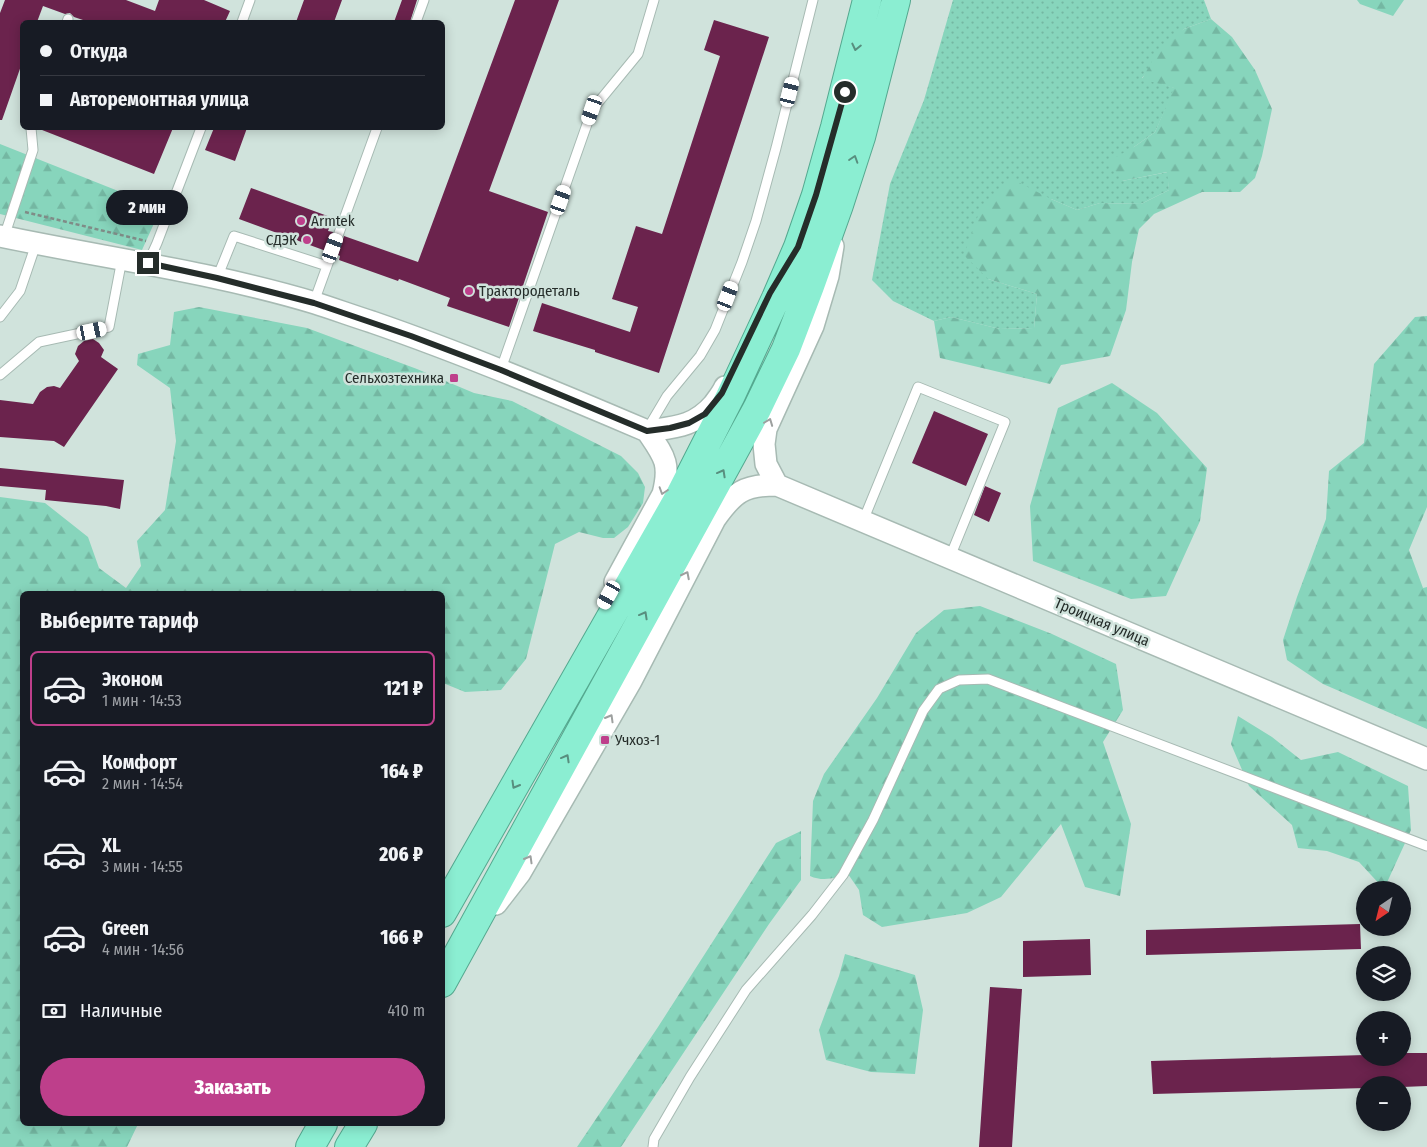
<!DOCTYPE html>
<html lang="ru">
<meta charset="utf-8">
<style>
:root{--surface:#171b24;--page:#242831;--text:#f1f3f6;--muted:#9ea1a6;--line:#363941;--accent:#be3f8b}
body{margin:0;font-family:"Fira Sans Condensed",sans-serif;background:var(--page);color:var(--text);height:100vh;display:flex;flex-direction:column;font-size:19px;white-space:nowrap}
*{box-sizing:border-box;margin:0}
p{font-size:16px;color:var(--muted)}
.icon{flex:none;width:28px;height:28px;fill:none;stroke:currentColor;stroke-width:2;stroke-linecap:round;stroke-linejoin:round}
.map{position:relative;flex:1;overflow:hidden}
.details{position:absolute;left:20px;top:591px;width:425px;height:535px;display:flex;flex-direction:column;background:var(--surface);border-radius:8px;box-shadow:0 2px 12px #0003}
.details>*{flex:none}
.guide{position:absolute;left:20px;top:20px;width:425px;height:110px;border-radius:8px;box-shadow:0 2px 12px #0003;display:grid;align-content:center;height:110px;padding:0 20px;background:var(--surface)}
.needle{width:32px;rotate:215deg}
.tools{position:absolute;left:1356px;top:881px;display:grid;gap:10px}
.tools a{display:grid;place-items:center;width:55px;height:55px;border-radius:50%;background:var(--surface);box-shadow:0 2px 12px #0003;font-size:25px}
.end{position:absolute;width:22px;height:22px;margin:-11px;border:6px solid #252d2a;background:#fff;box-shadow:0 0 0 2px #fff}
.from{border-radius:50%}
.bubble{position:absolute;height:35px;border-radius:18px;background:var(--surface);box-shadow:0 2px 12px #0003;font-size:16px;font-weight:800;line-height:35px;text-align:center}
.car{position:absolute;width:15px;height:30px;margin:-15px -8px;border-radius:6px;box-shadow:0 0 4px 1px #0007;background:linear-gradient(#fff 24%,#345 0 40%,#fff 0 76%,#345 0 86%,#fff 0)}
.guide b{display:flex;align-items:center;gap:18px;height:48px;font-size:19px}
.guide b+b{border-top:1px solid var(--line)}
.guide i{width:12px;height:12px;background:var(--text)}
ul{padding:0;list-style:none}
li{display:flex;align-items:center;gap:15px;height:75px;margin:0 10px 8px;padding:0 10px;border:2px solid transparent;border-radius:8px}
li div{flex:1}
li b{display:block;font-size:19px}
li em{font-style:normal;font-weight:800}
li.active{border-color:var(--accent)}
li>.icon{width:45px;height:45px;stroke-width:1.5}
h2{padding:0 20px;font-size:22px;line-height:60px}
.pay{display:flex;align-items:center;gap:12px;height:55px;padding:0 20px;font-size:19px}
.pay p{margin-inline-start:auto}
.button{display:flex;gap:10px;margin-top:auto;padding:10px 20px}
.button a{flex:1;height:58px;border-radius:30px;background:var(--accent);color:#fff;font-size:20px;font-weight:800;line-height:58px;text-align:center}
.map>svg:first-child{display:block}
.grass{fill:url(#grass-dots)}
.forest{fill:url(#forest-firs)}
.building{fill:#6b234d}
.lines{fill:none;stroke-linecap:round;stroke-linejoin:round}
.service-casing{stroke:#a7bab3;stroke-width:11}
.tertiary-casing{stroke:#a7bab3;stroke-width:24}
.trunk-casing{stroke:#54a88f;stroke-width:30}
.path{stroke:#7f8c87;stroke-width:2.5;stroke-dasharray:4 2.5;stroke-linecap:butt}
.service{stroke:#fff;stroke-width:9}
.tertiary{stroke:#fff;stroke-width:21}
.trunk{stroke:#8beed2;stroke-width:28}
.oneway{stroke:#588e7e}
.oneway2{stroke:#9da09f}
.route{stroke:#252d2a;stroke-width:6}
.poi-dot{fill:#be3f8b;stroke:#d0e3dc;stroke-width:2}
.labels{text-anchor:middle;stroke-width:5;stroke-linejoin:round;paint-order:stroke}
.poi-label{font-size:15px;fill:#252d2a;stroke:#d0e3dc;text-anchor:start}
.street-label{font-size:15px;fill:#252d2a;stroke:#d0e3dc}
</style>
<div class="map">
<svg width="1427" height="1147" viewBox="0 0 1427 1147">
<defs>
<pattern id="grass-dots" width="8" height="8" patternUnits="userSpaceOnUse" patternTransform="scale(1.25)"><rect width="8" height="8" fill="#87d5bc"/><path d="M2 2h.1M6 6h.1" fill="none" stroke="#74b7a2" stroke-width="1.8" stroke-linecap="round"/></pattern>
<pattern id="forest-firs" width="22" height="20" patternUnits="userSpaceOnUse" patternTransform="scale(1.25)"><rect width="22" height="20" fill="#87d5bc"/><path d="M5 1l3.5 6h-7zM16 11l3.5 6h-7z" fill="#74b7a2"/></pattern>
</defs>
<rect width="100%" height="100%" fill="#d0e3dc"/>
<path class="grass" d="M953,0H1204L1211,19L1184,29L1142,78L1175,88L1155,132L1134,147L1122,181L1168,172L1169,190L1141,204L1100,203L1077,210L1051,199L988,279L1037,294L1034,328L1000,329L951,317L934,321L893,301L872,280L890,184L924,100Z"/>
<path class="forest" d="M1357,0H1404L1393,16L1360,4Z
M1211,19L1232,37L1255,70L1272,109L1262,156L1255,178L1240,192H1202L1154,214L1139,229L1132,262L1126,310L1110,356L1061,365L1050,384L940,358L934,321L951,317L1000,329L1034,328L1037,294L988,279L964,255L980,210L1012,179L1051,199L1077,210L1100,203L1141,204L1169,190L1167,172L1122,181L1109,161L1134,147L1155,132L1174,88L1142,79L1160,47L1184,29Z
M0,144L161,208L142,250L0,214Z
M199,307L307,328L417,369L474,393L512,401L621,456L638,473L645,487L643,503L628,527L614,538H603L579,532L555,544L526,659L501,690L465,692L443,683L442,594H22V1124H138L127,1147H0V497L45,503L88,537L99,568L126,588L141,566L137,541L165,510L176,441L170,388L137,365L138,354L170,345L174,312Z
M1427,316V507L1409,550L1423,588L1427,587V729L1323,684L1287,660L1283,640L1297,597L1326,519L1329,471L1364,443L1374,364L1415,317Z
M1112,383L1157,413L1207,468L1200,521L1166,596L1131,599L1033,561L1030,506L1058,408Z
M980,606L1052,634L1116,664L1123,710L1103,742L1131,824L1120,896L1085,887L1061,824L1001,897L967,913L882,927L863,915L859,890L848,874C836,878 823,882 810,876L813,801L824,774L877,698L916,633L944,610Z
M1238,716L1272,737L1301,760L1338,752L1408,786L1411,830L1384,889L1359,862L1327,851L1298,848L1292,825L1249,786L1231,744Z
M801,831V880L769,924L621,1147H577L658,1027L776,843Z
M845,954L915,975L923,1010L915,1074L871,1072L826,1060L819,1030L839,976Z"/>
<path class="building" d="M5,0H126L155,11L159,0H204L230,11L225,22H89L74,17L70,13L65,14L43,6L37,22H22V63L2,120H0V13Z
M304,0H342L334,22H296Z
M402,0H417L410,22H394Z
M515,0H559L489,191L548,212L509,327L447,306L450,298L399,279L398,281L339,260L340,256L338,255L344,236L418,262Z
M714,20L769,37L659,373L595,352V350L533,331L542,303L630,332L638,307L612,299L636,226L662,234L720,56L704,50Z
M37,128H173L154,174Z
M214,128H247L235,161L205,150Z
M251,188L333,218L328,231L333,232L326,251L239,219Z
M93,339L99,343L104,350L101,357L118,369L64,447L54,441L0,437V400L33,404L40,392L47,387L54,386L60,388L79,361L75,354L78,346L84,341Z
M934,411L988,434L966,486L912,463Z
M0,468L124,480L120,509L106,506L45,500L46,490L0,486Z
M985,486L1001,493L989,522L974,515Z
M1360,924L1361,949L1146,955V930Z
M1090,939L1091,975L1023,977V941Z
M990,987L1022,989L1012,1147H979Z
M1402,1053H1427V1086L1402,1087V1085H1365V1088L1153,1094L1151,1061L1365,1055V1058H1402Z"/>
<g class="lines">
<defs>
<path id="service" d="M67,22L68,19
M242,22L250,0
M416,22L424,0
M4,237L33,150L31,128
M148,263L157,243L201,128
M217,278L234,236L327,266
M314,302L377,128
M0,317L20,291L36,244
M501,369L592,110L638,54L654,0
M0,375L39,342L109,327L122,259
M648,428L667,396L700,356L715,330L742,262L756,221L776,148L813,0
M863,521L918,387L1005,422L950,557
M653,1147L654,1139L690,1077L746,990L812,915L843,875L873,820L923,711L939,689L959,680L988,679L1427,846"/>
<path id="tertiary" d="M0,236C105,258 212,272 315,303C334,309 353,316 372,322C465,354 556,392 647,431
M647,431C675,427 694,427 714,404C718,398 722,394 725,387
M777,485L766,464L764,444L766,429L813,326L828,276L833,246
M615,582L663,494C671,463 664,456 647,431
M496,904L520,873L631,681L715,519C734,492 744,485 777,485L1427,759"/>
<path id="trunk" d="M442,913L677,501L730,397L776,298L798,247L816,195L835,127L867,0
M442,983L727,464L757,409L786,349L810,286L839,205L861,137L896,0
M310,1147L323,1124
M349,1147L363,1124"/>
</defs>
<use href="#service" class="service-casing"/>
<use href="#tertiary" class="tertiary-casing"/>
<use href="#trunk" class="trunk-casing"/>
<path class="path" d="M25,212L146,241"/>
<use href="#service" class="service"/>
<use href="#tertiary" class="tertiary"/>
<use href="#trunk" class="trunk"/>
</g>
<defs><path id="oneway-chevron" d="M-2-3.5L2.5 0L-2 3.5" fill="none" stroke-width="1.6" stroke-linecap="round" stroke-linejoin="round" transform="scale(1.25)"/></defs>
<g class="oneway">
<use href="#oneway-chevron" transform="translate(856 47) rotate(103)"/>
<use href="#oneway-chevron" transform="translate(854 159) rotate(-72)"/>
<use href="#oneway-chevron" transform="translate(722 473) rotate(-61)"/>
<use href="#oneway-chevron" transform="translate(644 615) rotate(-61)"/>
<use href="#oneway-chevron" transform="translate(566 758) rotate(-61)"/>
<use href="#oneway-chevron" transform="translate(515 785) rotate(120)"/>
</g>
<g class="oneway2">
<use href="#oneway-chevron" transform="translate(769 422) rotate(-69)"/>
<use href="#oneway-chevron" transform="translate(663 491) rotate(108)"/>
<use href="#oneway-chevron" transform="translate(686 575) rotate(-63)"/>
<use href="#oneway-chevron" transform="translate(610 718) rotate(-60)"/>
<use href="#oneway-chevron" transform="translate(529 859) rotate(-60)"/>
</g>
<g class="lines">
<path class="route" d="M148,263L217,278L314,303L411,336L501,370L647,431L670,428L689,423L705,414L722,393L770,293L798,247L816,195L845,92"/>
</g>
<g class="poi-dot">
<circle cx="301" cy="221" r="5"/>
<circle cx="307" cy="240" r="5"/>
<circle cx="469" cy="291" r="5"/>
<rect x="449" y="373" width="10" height="10" rx="2.5"/>
<rect x="600" y="735" width="10" height="10" rx="2.5"/>
</g>
<g class="labels">
<g class="poi-label">
<text x="311" y="226">Armtek</text>
<text x="297" y="245" text-anchor="end">СДЭК</text>
<text x="479" y="296">Трактородеталь</text>
<text x="444" y="383" text-anchor="end">Сельхозтехника</text>
<text x="615" y="745">Учхоз-1</text>
</g>
<g class="street-label">
<text transform="translate(1102 622) rotate(23)" y="5">Троицкая улица</text>
</g>
</g>
</svg>
<div class="tools">
<a><svg class="needle" viewBox="-14 -14 28 28"><path d="M0-13l5 13h-10z" fill="#e53935"/><path d="M0 13l5-13h-10z" fill="#9ea1a6"/></svg></a>
<a><svg class="icon" aria-label="layers" viewBox="0 0 24 24"><path d="M12 4l9 5-9 5-9-5zM3 14l9 5 9-5"/></svg></a>
<a>+</a>
<a>−</a>
</div>
<i class="end from" style="left:845px;top:92px"></i>
<i class="end" style="left:148px;top:263px"></i>
<div class="bubble" style="left:106px;top:190px;width:82px">2 мин</div>
<i class="car" style="left:790px;top:92px;rotate:14deg"></i>
<i class="car" style="left:592px;top:110px;rotate:199deg"></i>
<i class="car" style="left:561px;top:200px;rotate:19deg"></i>
<i class="car" style="left:333px;top:248px;rotate:20deg"></i>
<i class="car" style="left:728px;top:296px;rotate:21deg"></i>
<i class="car" style="left:92px;top:331px;rotate:78deg"></i>
<i class="car" style="left:609px;top:595px;rotate:209deg"></i>
<div class="guide">
<b><i class="from"></i>Откуда</b>
<b><i></i>Авторемонтная улица</b>
</div>
<section class="details">
<h2>Выберите тариф</h2>
<ul>
<li class="active"><svg class="icon" aria-label="car" viewBox="0 0 24 24"><path d="M5 17H2v-5l4-1 3-4h7l3 4 3 1v5h-3M9 17h6M6 11h13"/><circle cx="7" cy="17" r="2"/><circle cx="17" cy="17" r="2"/></svg><div><b>Эконом</b><p>1 мин · 14:53</p></div><em>121 ₽</em></li>
<li><svg class="icon" aria-label="car" viewBox="0 0 24 24"><path d="M5 17H2v-5l4-1 3-4h7l3 4 3 1v5h-3M9 17h6M6 11h13"/><circle cx="7" cy="17" r="2"/><circle cx="17" cy="17" r="2"/></svg><div><b>Комфорт</b><p>2 мин · 14:54</p></div><em>164 ₽</em></li>
<li><svg class="icon" aria-label="car" viewBox="0 0 24 24"><path d="M5 17H2v-5l4-1 3-4h7l3 4 3 1v5h-3M9 17h6M6 11h13"/><circle cx="7" cy="17" r="2"/><circle cx="17" cy="17" r="2"/></svg><div><b>XL</b><p>3 мин · 14:55</p></div><em>206 ₽</em></li>
<li><svg class="icon" aria-label="car" viewBox="0 0 24 24"><path d="M5 17H2v-5l4-1 3-4h7l3 4 3 1v5h-3M9 17h6M6 11h13"/><circle cx="7" cy="17" r="2"/><circle cx="17" cy="17" r="2"/></svg><div><b>Green</b><p>4 мин · 14:56</p></div><em>166 ₽</em></li>
</ul>
<div class="pay"><svg class="icon" aria-label="cash" viewBox="0 0 24 24"><path d="M3 7h18v10H3z"/><circle cx="12" cy="12" r="2"/></svg>Наличные<p>410 m</p></div>
<div class="button"><a>Заказать</a></div>
</section>
</div>
